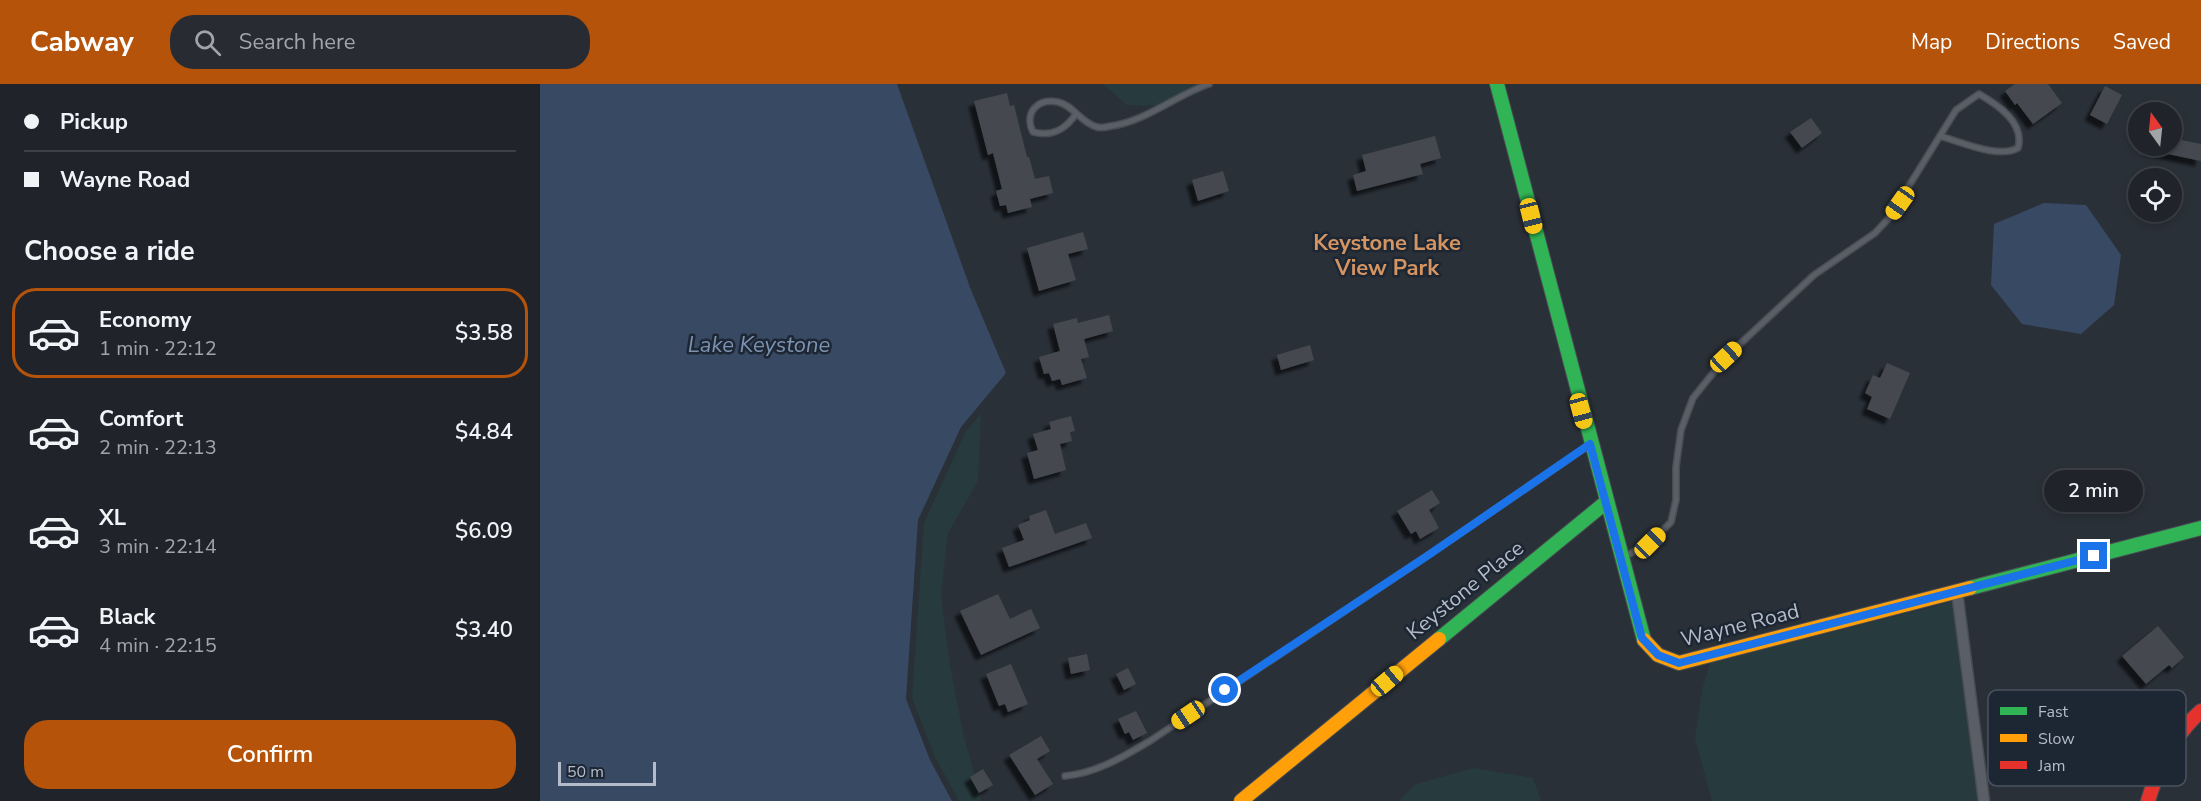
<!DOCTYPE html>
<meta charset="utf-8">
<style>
:root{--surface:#20242a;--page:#282c32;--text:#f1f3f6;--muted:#a2a4a8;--line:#3d4147;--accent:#b45309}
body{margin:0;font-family:"Nunito Sans",sans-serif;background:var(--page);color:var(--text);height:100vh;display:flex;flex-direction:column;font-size:22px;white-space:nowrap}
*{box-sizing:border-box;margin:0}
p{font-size:20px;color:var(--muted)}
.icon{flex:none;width:33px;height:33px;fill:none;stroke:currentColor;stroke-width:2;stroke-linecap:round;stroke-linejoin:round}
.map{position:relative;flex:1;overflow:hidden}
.side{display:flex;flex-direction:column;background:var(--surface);width:540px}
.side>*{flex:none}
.guide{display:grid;align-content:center;height:132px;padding:0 24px;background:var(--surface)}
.needle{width:39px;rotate:345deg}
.controls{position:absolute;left:1588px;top:18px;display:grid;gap:12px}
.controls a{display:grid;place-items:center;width:54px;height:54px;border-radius:50%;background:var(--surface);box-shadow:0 3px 9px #0003,0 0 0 2px var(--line);font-size:30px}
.scale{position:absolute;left:18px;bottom:15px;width:98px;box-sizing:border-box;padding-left:6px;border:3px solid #b4bcc9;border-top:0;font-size:16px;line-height:21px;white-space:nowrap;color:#b4bcc9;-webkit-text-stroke:4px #1d2633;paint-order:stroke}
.end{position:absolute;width:27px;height:27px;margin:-14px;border:8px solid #1a73e8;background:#fff;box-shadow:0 0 0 3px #fff}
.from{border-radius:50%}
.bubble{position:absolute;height:42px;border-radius:21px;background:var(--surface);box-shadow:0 3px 9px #0003,0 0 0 2px var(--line);font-size:20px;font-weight:600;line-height:42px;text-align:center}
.car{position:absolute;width:18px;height:36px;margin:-18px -9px;border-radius:8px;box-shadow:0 0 4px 2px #0007;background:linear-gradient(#f5c518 24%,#345 0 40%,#f5c518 0 76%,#345 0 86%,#f5c518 0)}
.guide b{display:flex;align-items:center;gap:21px;height:57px;font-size:22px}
.guide b+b{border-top:2px solid var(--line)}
.guide i{width:15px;height:15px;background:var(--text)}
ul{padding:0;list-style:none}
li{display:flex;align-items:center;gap:18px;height:90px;margin:0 12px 9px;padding:0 12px;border:3px solid transparent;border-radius:24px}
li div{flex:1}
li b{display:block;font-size:22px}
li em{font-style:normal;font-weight:600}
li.on{border-color:var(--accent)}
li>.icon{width:54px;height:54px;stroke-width:1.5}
h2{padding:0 24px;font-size:27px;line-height:72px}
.button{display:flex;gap:12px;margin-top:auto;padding:12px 24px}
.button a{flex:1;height:69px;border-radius:24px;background:var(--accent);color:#fff;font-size:24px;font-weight:600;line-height:69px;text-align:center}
header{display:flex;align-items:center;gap:36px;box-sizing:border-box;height:84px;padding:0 30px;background:var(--accent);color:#fff}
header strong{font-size:28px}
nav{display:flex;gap:33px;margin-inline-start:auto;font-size:21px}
.search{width:420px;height:54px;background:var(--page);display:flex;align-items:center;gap:15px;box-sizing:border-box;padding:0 21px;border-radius:24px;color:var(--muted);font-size:22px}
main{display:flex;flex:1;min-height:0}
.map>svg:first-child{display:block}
.green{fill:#273a3e}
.water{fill:#384963}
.building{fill:#444950;filter:url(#shadow)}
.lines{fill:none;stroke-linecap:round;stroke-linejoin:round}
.lane-casing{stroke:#484c53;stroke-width:8}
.street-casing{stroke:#484c53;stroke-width:13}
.fast-casing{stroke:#484c53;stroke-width:16}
.slow-casing{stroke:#484c53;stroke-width:16}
.jam-casing{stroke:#484c53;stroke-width:16}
.lane{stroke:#5a5e66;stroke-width:5}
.street{stroke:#5a5e66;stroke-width:10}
.fast{stroke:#30b455;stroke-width:14}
.slow{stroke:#ff9f0a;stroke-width:14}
.jam{stroke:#e5322d;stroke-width:14}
.route{stroke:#1a73e8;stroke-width:8}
.labels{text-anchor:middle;stroke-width:5;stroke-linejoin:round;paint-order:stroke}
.street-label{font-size:21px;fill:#b4bcc9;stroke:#1d2633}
.neighbourhood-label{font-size:22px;font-weight:bold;fill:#d59563;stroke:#1d2633}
.water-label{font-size:22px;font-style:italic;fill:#7c92b1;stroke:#1d2633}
.key{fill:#1d2633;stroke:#4a5360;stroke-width:1.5}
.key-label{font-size:16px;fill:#b4bcc9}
</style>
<header>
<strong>Cabway</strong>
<div class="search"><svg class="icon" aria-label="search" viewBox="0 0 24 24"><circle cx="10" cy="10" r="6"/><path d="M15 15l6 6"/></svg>Search here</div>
<nav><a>Map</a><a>Directions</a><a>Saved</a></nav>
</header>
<main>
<section class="side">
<div class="guide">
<b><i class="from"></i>Pickup</b>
<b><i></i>Wayne Road</b>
</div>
<h2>Choose a ride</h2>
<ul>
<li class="on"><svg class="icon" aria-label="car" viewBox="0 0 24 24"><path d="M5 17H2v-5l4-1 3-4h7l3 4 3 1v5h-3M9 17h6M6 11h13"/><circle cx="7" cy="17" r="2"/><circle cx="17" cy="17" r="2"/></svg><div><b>Economy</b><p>1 min · 22:12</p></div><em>$3.58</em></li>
<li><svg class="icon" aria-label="car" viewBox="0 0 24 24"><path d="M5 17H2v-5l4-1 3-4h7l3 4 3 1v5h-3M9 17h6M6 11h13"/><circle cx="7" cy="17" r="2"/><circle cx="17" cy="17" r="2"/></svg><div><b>Comfort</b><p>2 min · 22:13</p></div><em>$4.84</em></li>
<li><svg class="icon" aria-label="car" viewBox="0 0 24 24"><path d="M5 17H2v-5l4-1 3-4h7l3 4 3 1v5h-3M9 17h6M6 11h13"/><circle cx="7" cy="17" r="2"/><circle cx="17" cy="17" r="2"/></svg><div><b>XL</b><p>3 min · 22:14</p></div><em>$6.09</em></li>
<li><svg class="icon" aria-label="car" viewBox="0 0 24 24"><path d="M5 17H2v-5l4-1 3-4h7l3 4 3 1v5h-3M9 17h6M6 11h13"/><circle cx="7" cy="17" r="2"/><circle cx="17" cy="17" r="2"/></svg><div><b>Black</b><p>4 min · 22:15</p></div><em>$3.40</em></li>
</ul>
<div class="button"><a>Confirm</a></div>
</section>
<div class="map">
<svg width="1661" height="717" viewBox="0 0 1661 717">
<defs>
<filter id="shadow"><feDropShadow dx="-5.5" dy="5.5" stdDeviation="1.5" flood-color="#0009"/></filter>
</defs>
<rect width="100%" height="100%" fill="#2a3038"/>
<path class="green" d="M563,0H666L629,22L587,21Z
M441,330L438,397L408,449L401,511L409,576L423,649L441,714L440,717H419L395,673L372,614L384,439L426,347Z
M1412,518L1438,717H1172L1155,655L1162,606L1170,579Z
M934,684L993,694L1001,717H859L876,700Z"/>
<path class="water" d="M0,0H357L431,206L466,289L421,343L378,436L366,615L390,676L412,717H0Z
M1504,119L1546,121L1581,171L1574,221L1541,250L1482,240L1451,201L1454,140Z"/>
<path class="building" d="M1475,0H1508L1522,19L1493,40L1477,19L1475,21L1465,7Z
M1565,2L1582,11L1567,40L1550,31Z
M467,9L470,22L474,21L487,73H489L495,95L509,92L513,109L490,115L492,123L468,129L466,121L460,122L456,107L462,105L453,69L448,71L434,17Z
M1271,34L1282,49L1262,64L1250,48Z
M895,52L901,74L880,80L883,90L817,107L813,91L826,87L822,71Z
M1632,54L1661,60V77L1609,66L1610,62H1632Z
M683,87L689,107L658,117L652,96Z
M543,148L548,165L528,170L536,196L499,207L487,164Z
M569,231L573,247L544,255L549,273L541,275L547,294L522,301L520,295L512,297L509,289L504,290L499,273L520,267L513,240L537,234L538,239Z
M770,261L774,276L741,286L737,271Z
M1347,279L1370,289L1350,335L1327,325L1332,313L1325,309L1333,291L1340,294Z
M531,332L535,347L530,348L532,357L520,360L526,386L494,395L487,369L498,366L493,350L511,345L509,338Z
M892,406L900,419L889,426L899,444L880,455L876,447L871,450L857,427Z
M506,426L515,450L546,439L552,454L469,483L462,464L484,456L478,441L490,436L489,432Z
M458,510L470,535L491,525L500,544L441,571L420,527Z
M1618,542L1644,573L1632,584L1629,581L1606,600L1582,572Z
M547,570L550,586L531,590L528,574Z
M471,580L488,620L468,628L465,620L459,622L446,590Z
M588,584L596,600L584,606L576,590Z
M596,627L607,649L593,656L589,648L585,650L578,635Z
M501,652L510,667L497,675L513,700L495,711L469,671Z
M443,685L453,701L439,709L430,693Z"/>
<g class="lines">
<defs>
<path id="lane" d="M536,30C525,46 512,53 493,48C484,30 496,14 518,18C533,21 541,39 557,43C561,44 567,43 571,42C607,37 636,11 669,0
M1082,474L1110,459L1131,438L1136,416V383L1141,346L1153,314L1186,273L1274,191L1335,149L1349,134L1416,26L1439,10C1458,21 1485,39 1478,64C1459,75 1421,58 1400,52
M525,692C556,689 583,673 610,657L890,470L1049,361"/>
<path id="street" d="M1417,508L1444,717"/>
<path id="fast" d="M957,0L1104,556
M1430,504L1661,444
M899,555L1065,419"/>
<path id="slow" d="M1104,556L1118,571L1139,579L1430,504
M701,717L899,555"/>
<path id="jam" d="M1608,717C1618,683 1634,651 1661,627"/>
</defs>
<use href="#lane" class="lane-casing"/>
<use href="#street" class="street-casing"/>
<use href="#fast" class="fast-casing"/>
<use href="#slow" class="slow-casing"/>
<use href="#jam" class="jam-casing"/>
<use href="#lane" class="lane"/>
<use href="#street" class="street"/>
<use href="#fast" class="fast"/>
<use href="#slow" class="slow"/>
<use href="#jam" class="jam"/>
</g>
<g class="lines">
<path class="route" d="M685,606L890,470L1050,360L1102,554L1118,571L1139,579L1554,472"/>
</g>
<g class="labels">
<g class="street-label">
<text transform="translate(925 506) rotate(-39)" y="7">Keystone Place</text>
<text transform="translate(1200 541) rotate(-14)" y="7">Wayne Road</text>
</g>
<g class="neighbourhood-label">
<text x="847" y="166">Keystone Lake<tspan x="847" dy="25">View Park</tspan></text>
</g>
<g class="water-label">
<text x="219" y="268">Lake Keystone</text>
</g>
</g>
<rect x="1448" y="606" width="198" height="96" rx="9" class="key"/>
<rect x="1460" y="623" width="27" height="8" fill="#30b455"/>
<rect x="1460" y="650" width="27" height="8" fill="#ff9f0a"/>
<rect x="1460" y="677" width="27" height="8" fill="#e5322d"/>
<g class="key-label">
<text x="1498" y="633">Fast</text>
<text x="1498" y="660">Slow</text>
<text x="1498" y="687">Jam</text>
</g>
</svg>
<div class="controls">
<a><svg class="needle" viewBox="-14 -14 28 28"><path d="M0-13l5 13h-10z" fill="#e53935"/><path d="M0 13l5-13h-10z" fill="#a2a4a8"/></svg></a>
<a><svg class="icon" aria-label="locate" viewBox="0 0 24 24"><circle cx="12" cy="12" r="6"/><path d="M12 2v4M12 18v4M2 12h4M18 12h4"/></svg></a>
</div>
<div class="scale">50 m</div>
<i class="end from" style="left:685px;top:606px"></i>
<i class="end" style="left:1554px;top:472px"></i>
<div class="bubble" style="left:1504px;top:386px;width:99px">2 min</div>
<i class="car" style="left:1360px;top:119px;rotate:215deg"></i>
<i class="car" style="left:991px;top:132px;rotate:166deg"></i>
<i class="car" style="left:1186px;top:273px;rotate:47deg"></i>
<i class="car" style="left:1041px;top:327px;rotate:165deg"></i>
<i class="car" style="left:1110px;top:459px;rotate:45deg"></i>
<i class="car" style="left:847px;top:597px;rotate:50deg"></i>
<i class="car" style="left:648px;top:631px;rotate:236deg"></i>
</div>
</main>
